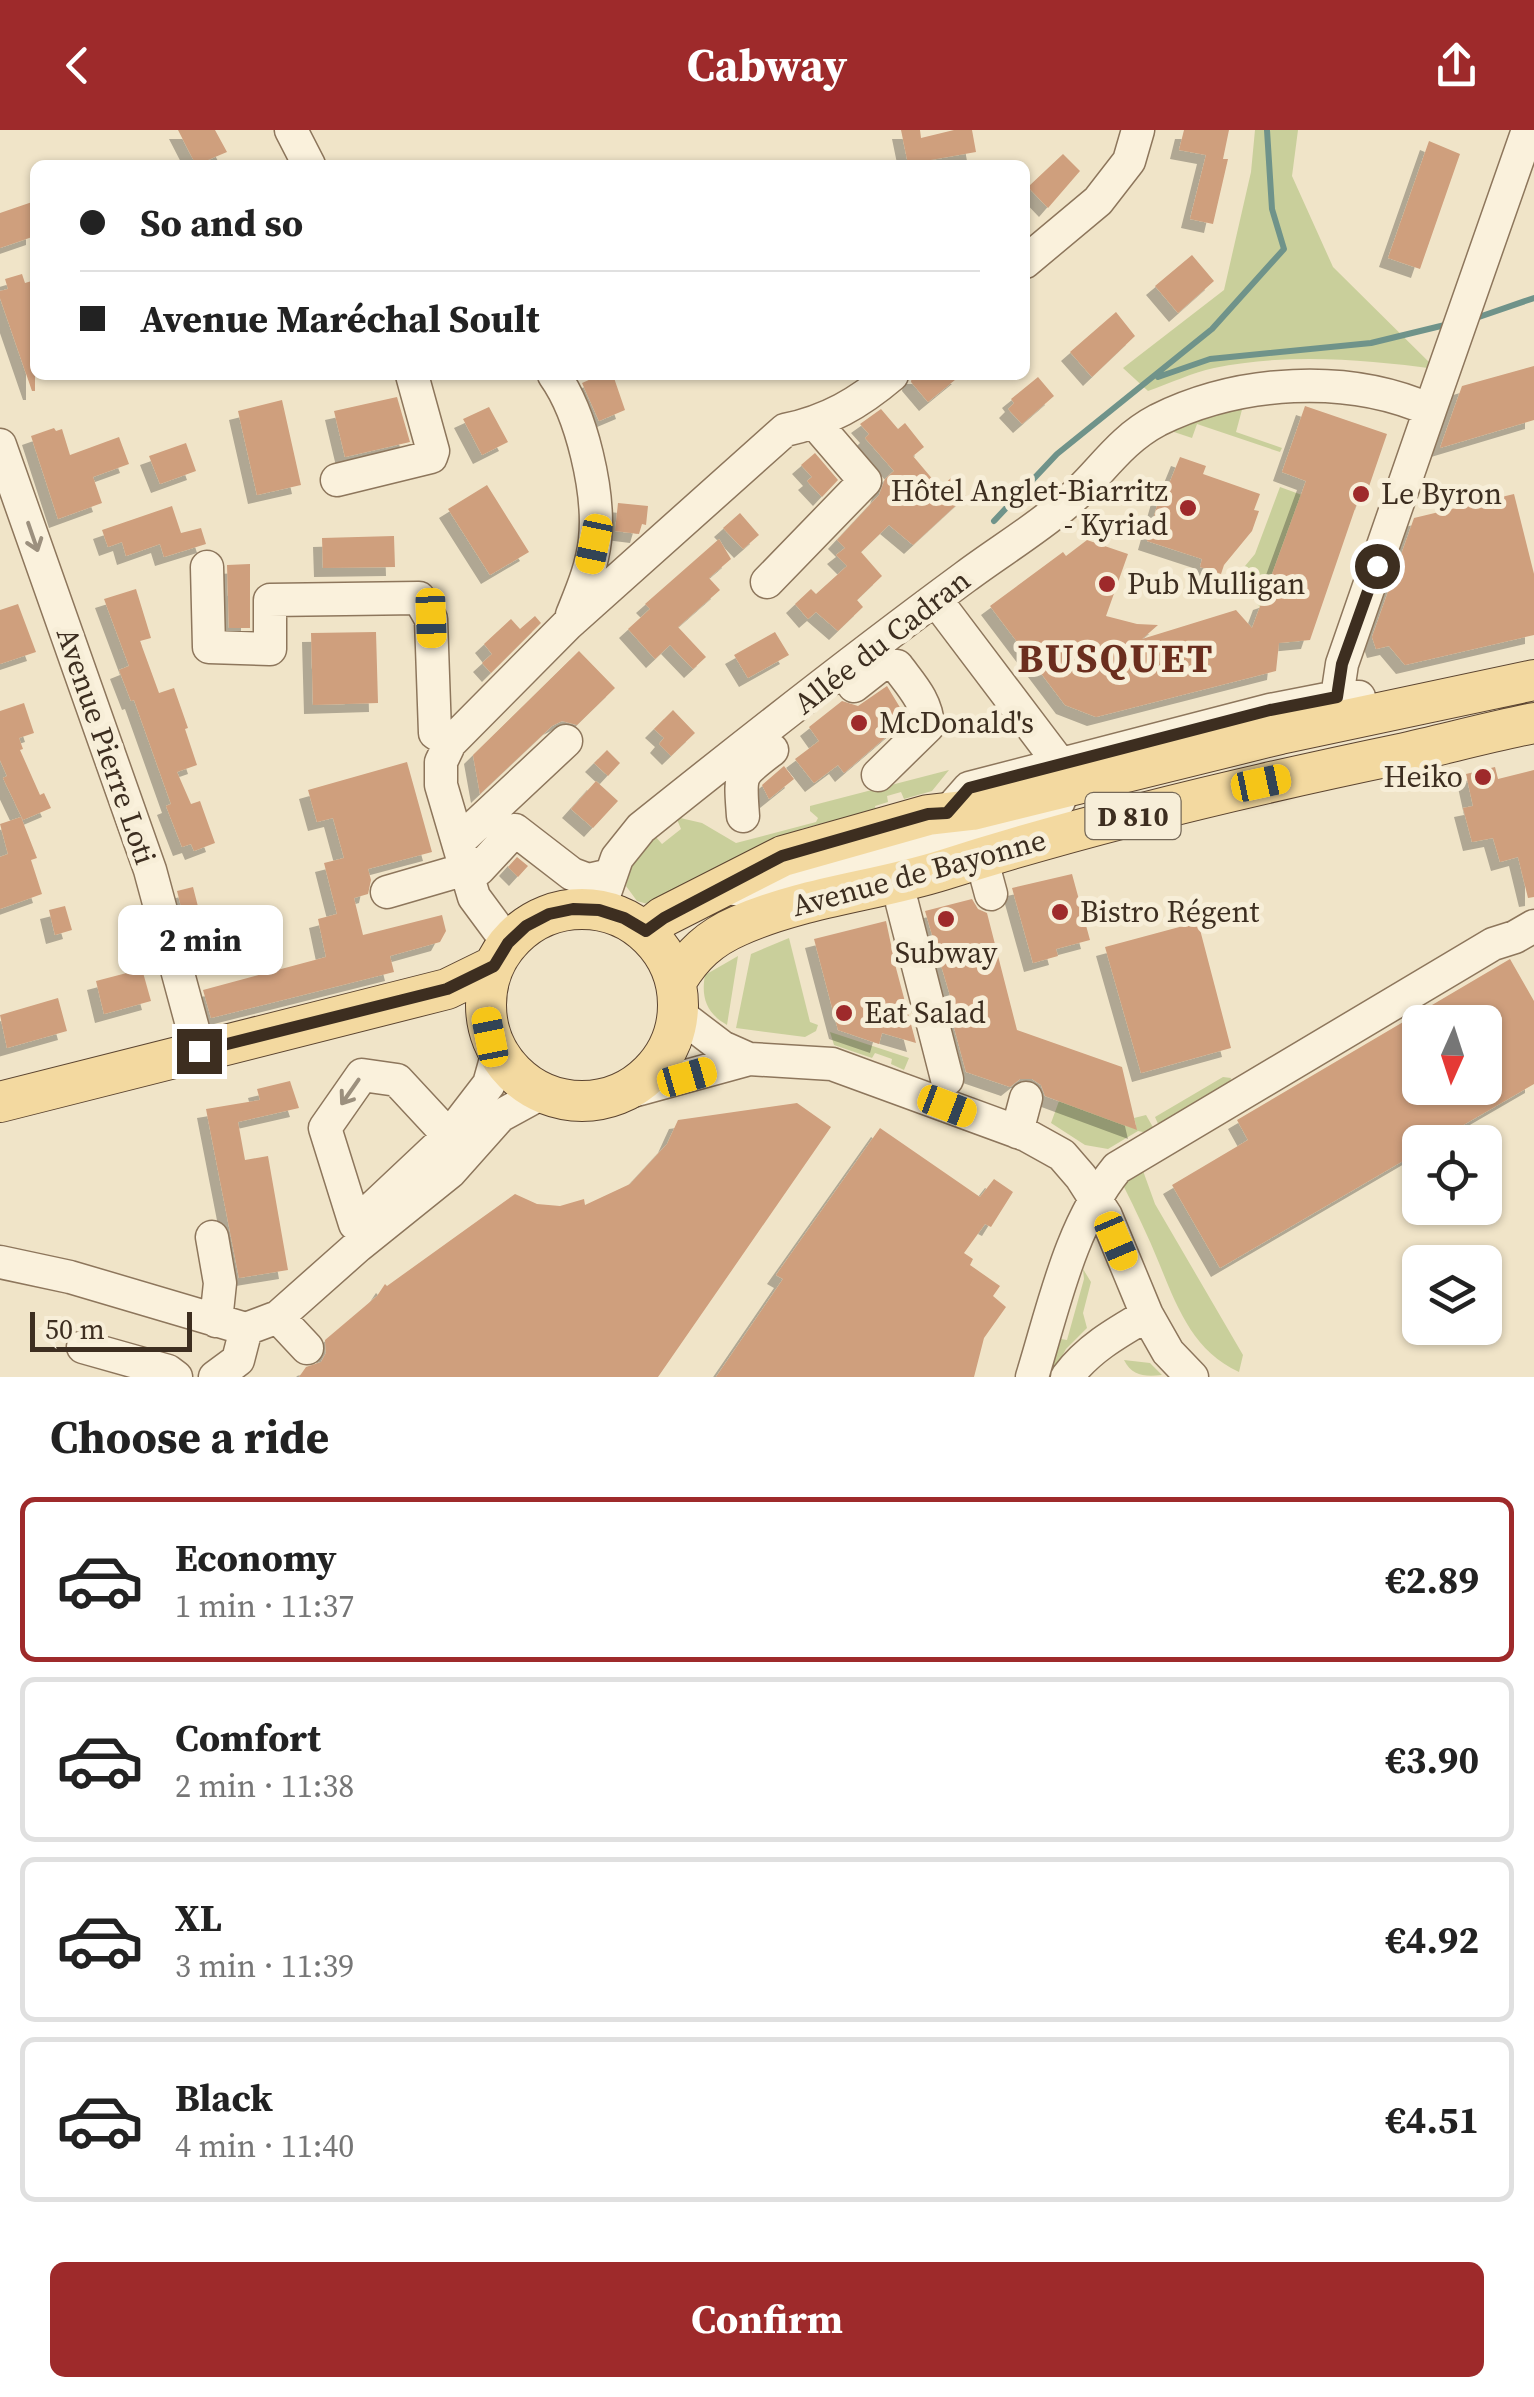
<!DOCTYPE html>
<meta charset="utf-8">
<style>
:root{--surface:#fff;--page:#f2f2f2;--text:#222;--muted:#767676;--line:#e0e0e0;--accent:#9e2a2b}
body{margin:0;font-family:"Source Serif 4",serif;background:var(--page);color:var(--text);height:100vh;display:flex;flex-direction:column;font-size:38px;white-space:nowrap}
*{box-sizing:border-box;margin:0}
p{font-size:32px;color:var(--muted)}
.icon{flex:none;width:55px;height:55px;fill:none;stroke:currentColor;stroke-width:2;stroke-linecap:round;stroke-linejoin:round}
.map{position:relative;height:1247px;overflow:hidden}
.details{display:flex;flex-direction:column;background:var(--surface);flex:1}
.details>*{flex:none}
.guide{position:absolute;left:30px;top:30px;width:1000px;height:220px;border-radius:15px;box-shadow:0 2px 8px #0004;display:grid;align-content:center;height:220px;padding:0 50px;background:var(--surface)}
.needle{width:65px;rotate:183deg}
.tools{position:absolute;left:1402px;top:875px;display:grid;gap:20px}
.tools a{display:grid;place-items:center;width:100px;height:100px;border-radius:15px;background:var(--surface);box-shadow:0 2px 8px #0004;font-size:50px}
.scale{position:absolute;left:30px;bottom:25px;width:162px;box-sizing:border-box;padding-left:10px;border:5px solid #3d2e20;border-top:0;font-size:28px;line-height:35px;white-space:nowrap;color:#3d2e20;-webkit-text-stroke:8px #f7eed8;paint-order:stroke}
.end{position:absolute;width:45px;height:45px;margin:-22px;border:12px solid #3d2e20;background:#fff;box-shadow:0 0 0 5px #fff}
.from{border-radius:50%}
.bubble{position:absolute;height:70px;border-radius:15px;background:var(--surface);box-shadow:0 2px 8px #0004;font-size:32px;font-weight:700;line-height:70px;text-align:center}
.car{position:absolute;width:30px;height:60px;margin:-30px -15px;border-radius:12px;box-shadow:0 0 8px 2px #0007;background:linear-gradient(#f5c518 24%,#345 0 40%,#f5c518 0 76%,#345 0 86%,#f5c518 0)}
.guide b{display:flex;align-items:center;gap:35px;height:95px;font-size:38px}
.guide b+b{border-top:2px solid var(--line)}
.guide i{width:25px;height:25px;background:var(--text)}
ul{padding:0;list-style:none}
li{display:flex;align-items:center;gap:30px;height:165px;margin:0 20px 15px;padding:0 30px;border:5px solid var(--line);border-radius:15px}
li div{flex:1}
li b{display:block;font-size:38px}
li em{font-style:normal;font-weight:700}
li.active{border-color:var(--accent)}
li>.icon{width:90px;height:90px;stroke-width:1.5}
h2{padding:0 50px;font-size:45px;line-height:120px}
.cta{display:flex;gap:20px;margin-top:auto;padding:20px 50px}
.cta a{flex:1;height:115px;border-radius:15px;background:var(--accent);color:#fff;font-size:40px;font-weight:700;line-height:115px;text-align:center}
header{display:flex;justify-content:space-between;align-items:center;height:130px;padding:0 50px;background:var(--accent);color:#fff;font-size:45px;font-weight:700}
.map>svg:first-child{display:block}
.green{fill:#c9cf9b}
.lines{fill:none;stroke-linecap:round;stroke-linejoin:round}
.stream{stroke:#6f938a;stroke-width:6}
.building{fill:#cf9f7d;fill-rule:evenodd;filter:url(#shadow)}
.minor-casing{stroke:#8d765c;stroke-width:35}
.major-casing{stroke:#5b4430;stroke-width:42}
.minor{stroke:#faf1dc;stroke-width:32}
.major{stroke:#f3d9a0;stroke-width:40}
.oneway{stroke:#9c907e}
.route{stroke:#3d2e20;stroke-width:12}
.poi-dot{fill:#9e2a2b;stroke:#f7eed8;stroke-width:4}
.labels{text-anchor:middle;stroke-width:10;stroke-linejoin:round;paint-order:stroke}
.shield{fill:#f7eed8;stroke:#756857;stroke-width:2.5}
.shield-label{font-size:28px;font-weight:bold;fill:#3d2e20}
.poi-label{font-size:30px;fill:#3d2e20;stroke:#f7eed8;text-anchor:start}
.street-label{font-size:30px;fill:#3d2e20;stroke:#f7eed8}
.district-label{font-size:40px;font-weight:bold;letter-spacing:2.5px;fill:#6b2e1e;stroke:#f7eed8}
</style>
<header><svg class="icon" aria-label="back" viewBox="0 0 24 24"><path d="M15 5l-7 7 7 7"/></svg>Cabway<svg class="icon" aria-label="share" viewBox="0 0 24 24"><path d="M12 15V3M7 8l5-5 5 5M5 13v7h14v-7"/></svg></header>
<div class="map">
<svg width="1534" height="1247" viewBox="0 0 1534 1247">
<defs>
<filter id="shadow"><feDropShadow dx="-9" dy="9" stdDeviation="0" flood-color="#0004"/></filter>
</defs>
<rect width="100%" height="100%" fill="#f0e4c8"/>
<path class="green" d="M1255,0H1298L1292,46L1333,137L1436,239C1363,229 1286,223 1214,238C1192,243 1170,253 1148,261L1123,238L1224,160L1251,42Z
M1243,276L1236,302L1282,318L1280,322L1197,294L1192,308L1171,301L1192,291Z
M1280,357L1332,376L1299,371L1263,469L1298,511L1290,512L1235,448L1255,424Z
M949,640L932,661L904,669L901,662L887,666L888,672L875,676L876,680L801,699L804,711L651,775L637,771L626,756L631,737L655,706L662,714L681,699L676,687L702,693L736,713L816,692L818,688L810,681V676Z
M789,808L810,892L818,895L816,901L805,907L736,898L751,824Z
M738,826L727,895C706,883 701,867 705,845Z
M830,902L909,928L904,940L891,934L892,929L875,923L872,928L834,915Z
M1223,947L1231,948L1230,954L1159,996L1155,987Z
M1059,971L1130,997L1136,995L1134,988L1146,985L1154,999L1148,1003L1138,1001L1108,1019L1085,1015L1051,993Z
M1142,1038L1155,1074L1243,1225L1239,1242C1193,1221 1177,1177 1159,1133C1148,1106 1136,1081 1123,1055Z
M1083,1139L1091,1152L1083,1183L1087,1198L1066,1219L1051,1247H1043L1055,1208L1067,1210L1084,1149Z
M1124,1230L1150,1233L1162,1245C1145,1247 1132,1246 1124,1230Z"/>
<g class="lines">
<path class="stream" d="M1476,188L1534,168
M1158,247L1210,229L1371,213L1449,194
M994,391L1057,324L1212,199L1284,119L1272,79L1267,0"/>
</g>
<path class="building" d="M178,0H215L227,22L196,35Z
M901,0H920L921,8L954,0H972L976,22L908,34Z
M1184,0H1229L1223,29H1228L1213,94L1190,89L1206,25L1179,20Z
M1429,11L1460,24L1420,139L1388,128Z
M1063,24L1080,41L1048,78L1028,57Z
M35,71V106L0,118V83Z
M1192,125L1214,151L1178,183L1155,156Z
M22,144L25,153L35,150V261H32L0,168V161L8,159L5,149Z
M1116,182L1135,206L1092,247L1070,222Z
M1534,236V290L1440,318L1462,256Z
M600,245H613L625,280L599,291L582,253Z
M912,245H961L928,272L911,252Z
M1038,247L1054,266L1022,294L1008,279L1014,273L1011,269Z
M397,267L410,312L345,327L334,281Z
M282,270L301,355L257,365L238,281Z
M1305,276L1387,304L1364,371L1358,370L1310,510L1279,513L1276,541L1096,587L1065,575L990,476L1063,422L1066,426L1087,410L1128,424L1106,486L1137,494L1158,495L1142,509L1236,480L1252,498L1262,471L1286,463L1267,458L1306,351L1282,342Z
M489,277L508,312L482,325L463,289Z
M881,279L898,299L905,293L924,317L913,326L940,358L951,348L966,366L913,415L889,395L861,422L882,446L857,470L863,477L838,501L816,482L808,489L795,474L811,459L816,464L847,436L836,425L845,418L837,410L879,365L885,349L894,341L865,308L869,304L860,294Z
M54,298L56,301L62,299L70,325L119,307L129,334L93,347L102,373L58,389L31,306Z
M186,313L196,341L160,354L149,326Z
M815,323L838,350L822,367L807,351L812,347L801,335Z
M1180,327L1206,336L1203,344L1260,364L1254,380L1259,381L1252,401L1224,435L1221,444L1200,437L1202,429L1147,411L1160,365L1164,366Z
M487,355L529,422L490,445L448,379Z
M1514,364L1534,444V505L1405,535L1389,516L1376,519L1372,507L1414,388Z
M618,373L648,376L646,395L642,394L639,404L615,401Z
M172,376L181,403L201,398L206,414L164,427L160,414L126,426L122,412L108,417L102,400Z
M740,383L759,405L743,419L723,398Z
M394,406L395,437L323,438L322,408Z
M719,409L731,429L709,448L720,460L678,497L706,527L693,539L670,515L655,529L628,499L650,479L645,474Z
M250,434V498H229L227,435Z
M136,459L151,508L140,511L159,563L174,558L188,598L185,599L197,635L177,642L191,674L200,671L215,713L194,721L191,714L182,717L166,676L171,674L134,570L131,571L119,540L129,536L104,469Z
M18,474L36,522L0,534V480Z
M535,486L541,493L491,543L482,533L492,524L484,514L511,489L520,499Z
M376,502L378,573L313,575L311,503Z
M775,502L789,525L748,548L734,525Z
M579,521L615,558L577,595L562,591L552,596L480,664L473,625Z
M887,556L907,589L844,643L838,635L814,653L795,629L819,611L809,597L842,571L858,576Z
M24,573L34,603L19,608L23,619L20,620L40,665L44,663L51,678L23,690L3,648L7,646L0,630V581Z
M673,580L695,603L671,626L659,614L664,608L654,599Z
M607,620L620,633L608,646L594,633Z
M407,632L432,722L368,739L371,750L368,764L354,768L363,805L442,785L446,801L440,812L390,826L394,842L211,888L203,860L326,827L318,789L337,784L324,733L344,728L333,688L317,692L308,660Z
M784,636L794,649L769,669L762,655Z
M1495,637L1498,649L1534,640V767L1528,768L1518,727L1500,732L1493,708L1472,712L1463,678L1473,676L1466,644Z
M596,651L618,671L593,698L571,679Z
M21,687L37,728L31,730L42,764L0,779V727L8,724L0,694Z
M517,727L528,736L518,747L508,737Z
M1072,744L1090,810L1056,819L1058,826L1033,833L1012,758Z
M193,757L204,800L188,804L177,761Z
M972,769L978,779L987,783L1017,900L1122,937L1137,1000L1045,966L1041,955L1032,949H1020L1010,957L966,942L952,890L957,889L925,781Z
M65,776L72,800L55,805L49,780Z
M886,791L896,838L916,913L882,903L879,914L838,900L814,809Z
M1198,792L1231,918L1141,943L1105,817Z
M1510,829L1534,871V954L1434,1012H1420V1021L1220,1138L1172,1055L1248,1010L1237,990ZM1420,892H1485V958H1420Z
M142,839L151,871L104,884L96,851Z
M58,868L67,901L7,918L0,885Z
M290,951L299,978L238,992L245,1030L268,1026L288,1140L239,1148L206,979L260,970L257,959Z
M797,973L831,997L658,1247H299L306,1237L321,1232L326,1223L325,1210L377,1166L385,1154L387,1156L515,1064L537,1074L560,1076L584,1069L585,1075L630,1054L667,1014L678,990Z
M880,998L980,1067L994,1049L1013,1062L991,1097L985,1094L964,1123L973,1129L970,1135L1000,1156L993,1166L1006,1177L984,1208L974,1247H716L783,1149L776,1145Z"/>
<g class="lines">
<defs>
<path id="minor" d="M291,0L309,35
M1025,132L1098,71L1129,31L1138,0
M554,245C582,284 600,363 595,410C592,437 582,460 572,485
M1430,280L1528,0
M0,315L150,740L199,921
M337,350L431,327L433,321L412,245
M207,437L209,517L270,519V470L419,468L431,489L435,603L450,613
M767,452L865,351L816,294
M936,470L1060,634
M854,556L882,534L897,536C911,555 927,571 928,596L878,645
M947,683L969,658L1270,580L1337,567H1359
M743,686C740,643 738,646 772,620
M458,712L566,611
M981,727L991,764
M468,746L479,739L515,700L572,744L588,750L610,745
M726,758L763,762L1015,693L1028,679L1059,671
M387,762L466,739
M902,773L947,949
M599,780L617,728L641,698C747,613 855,528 965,447C997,423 1032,402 1063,376C1098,348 1116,312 1158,290C1239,250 1347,243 1430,280L1342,534L1337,567
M508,813L474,767L441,655V632L450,613L568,494L785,300C828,291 859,273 892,245
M680,885L722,917L749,929
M625,963L749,929L832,934L1026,1005L1062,1025L1081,1047L1106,1086L1147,1185L1168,1222L1192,1247
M1017,1002L1026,968
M364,1086L449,1006L489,954L498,922
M374,1090L355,1094L325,998L362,945L397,950L449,1006L467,1015
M212,1107L220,1153L216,1191
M0,1132L70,1147L246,1199L278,1187L358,1116L450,1042L500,986L542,963
M278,1187L307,1218
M83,1217L168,1241L176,1247
M215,1247L238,1230L246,1199
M1032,1247C1054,1176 1070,1096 1117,1038L1493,814L1515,807L1534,796
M1067,1247C1088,1219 1116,1203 1147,1185"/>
<path id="major" d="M486 875a96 96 0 1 1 192 0a96 96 0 1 1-192 0Z
M646,801L663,787L783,726L928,685L972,680L1280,604L1534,550
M677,850C692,825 710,808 738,796C803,767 876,761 943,740C1093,692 1246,656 1400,624C1445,614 1489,602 1534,593
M0,972L447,859L494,836"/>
</defs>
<use href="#minor" class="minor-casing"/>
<use href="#major" class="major-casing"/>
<use href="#minor" class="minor"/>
<use href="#major" class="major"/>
</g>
<defs><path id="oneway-shaft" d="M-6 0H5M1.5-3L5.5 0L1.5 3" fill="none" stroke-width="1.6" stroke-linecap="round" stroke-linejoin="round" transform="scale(2.5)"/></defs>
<g class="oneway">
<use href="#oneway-shaft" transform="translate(33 407) rotate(71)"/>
<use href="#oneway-shaft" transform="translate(350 962) rotate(125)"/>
</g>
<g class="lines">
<path class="route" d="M199,921L447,859L494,836L508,813L526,796L549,784L573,779L599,780L624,788L646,801L664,788L782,726L928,684L947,683L969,658L1270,580L1337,567L1342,534L1377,436"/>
</g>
<g class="poi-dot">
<circle cx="1361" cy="364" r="10"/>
<circle cx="1188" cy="378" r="10"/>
<circle cx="1107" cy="454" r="10"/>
<circle cx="859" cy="593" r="10"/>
<circle cx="1483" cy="647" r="10"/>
<circle cx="1060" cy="782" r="10"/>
<circle cx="946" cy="789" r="10"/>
<circle cx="844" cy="883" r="10"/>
</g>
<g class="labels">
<rect class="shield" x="1085.5" y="663" width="95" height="46" rx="8"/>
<g class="shield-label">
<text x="1133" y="696">D 810</text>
</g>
<g class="poi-label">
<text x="1168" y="371" text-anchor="end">Hôtel Anglet-Biarritz<tspan x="1168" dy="34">- Kyriad</tspan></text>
<text x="1381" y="374">Le Byron</text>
<text x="1127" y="464">Pub Mulligan</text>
<text x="879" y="603">McDonald's</text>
<text x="1463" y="657" text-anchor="end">Heiko</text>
<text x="1080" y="792">Bistro Régent</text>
<text x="946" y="833" text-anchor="middle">Subway</text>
<text x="864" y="893">Eat Salad</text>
</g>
<g class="street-label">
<text transform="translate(882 512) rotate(-38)" y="10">Allée du Cadran</text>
<text transform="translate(106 616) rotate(71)" y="10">Avenue Pierre Loti</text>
<text transform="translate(919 743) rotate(-15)" y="10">Avenue de Bayonne</text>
</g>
<g class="district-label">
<text x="1116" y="542">BUSQUET</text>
</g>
</g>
</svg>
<div class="tools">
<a><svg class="needle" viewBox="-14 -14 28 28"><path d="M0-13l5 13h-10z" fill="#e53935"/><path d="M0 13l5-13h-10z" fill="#767676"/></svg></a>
<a><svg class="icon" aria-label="locate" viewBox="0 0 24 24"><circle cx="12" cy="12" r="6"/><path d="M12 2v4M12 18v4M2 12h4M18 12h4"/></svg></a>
<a><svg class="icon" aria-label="layers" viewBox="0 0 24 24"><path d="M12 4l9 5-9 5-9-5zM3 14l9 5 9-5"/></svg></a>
</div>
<div class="scale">50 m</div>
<i class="end from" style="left:1377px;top:436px"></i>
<i class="end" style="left:199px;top:921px"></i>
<div class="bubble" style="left:118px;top:775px;width:165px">2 min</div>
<i class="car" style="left:594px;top:414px;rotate:192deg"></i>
<i class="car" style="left:431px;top:488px;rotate:178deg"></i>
<i class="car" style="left:1261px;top:653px;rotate:78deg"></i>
<i class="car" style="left:490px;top:907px;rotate:349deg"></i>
<i class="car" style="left:687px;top:947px;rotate:74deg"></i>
<i class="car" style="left:947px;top:976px;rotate:111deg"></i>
<i class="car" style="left:1116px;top:1111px;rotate:157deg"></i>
<div class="guide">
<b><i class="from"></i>So and so</b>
<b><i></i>Avenue Maréchal Soult</b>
</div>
</div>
<section class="details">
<h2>Choose a ride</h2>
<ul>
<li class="active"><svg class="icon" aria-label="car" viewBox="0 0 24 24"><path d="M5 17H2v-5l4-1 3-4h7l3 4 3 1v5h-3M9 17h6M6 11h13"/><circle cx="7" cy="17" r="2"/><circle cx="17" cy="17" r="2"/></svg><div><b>Economy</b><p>1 min · 11:37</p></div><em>€2.89</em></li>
<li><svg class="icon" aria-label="car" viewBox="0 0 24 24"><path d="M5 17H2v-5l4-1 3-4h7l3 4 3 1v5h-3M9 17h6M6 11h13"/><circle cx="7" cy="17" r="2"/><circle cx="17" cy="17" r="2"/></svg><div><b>Comfort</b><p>2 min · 11:38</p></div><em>€3.90</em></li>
<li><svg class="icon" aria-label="car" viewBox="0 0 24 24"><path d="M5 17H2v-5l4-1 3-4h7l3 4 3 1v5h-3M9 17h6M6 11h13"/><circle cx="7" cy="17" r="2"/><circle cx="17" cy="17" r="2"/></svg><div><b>XL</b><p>3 min · 11:39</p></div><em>€4.92</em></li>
<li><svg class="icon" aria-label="car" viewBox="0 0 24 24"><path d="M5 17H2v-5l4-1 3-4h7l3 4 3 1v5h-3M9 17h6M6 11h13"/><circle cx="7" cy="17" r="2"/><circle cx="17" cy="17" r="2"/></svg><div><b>Black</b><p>4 min · 11:40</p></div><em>€4.51</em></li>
</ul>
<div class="cta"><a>Confirm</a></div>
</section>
